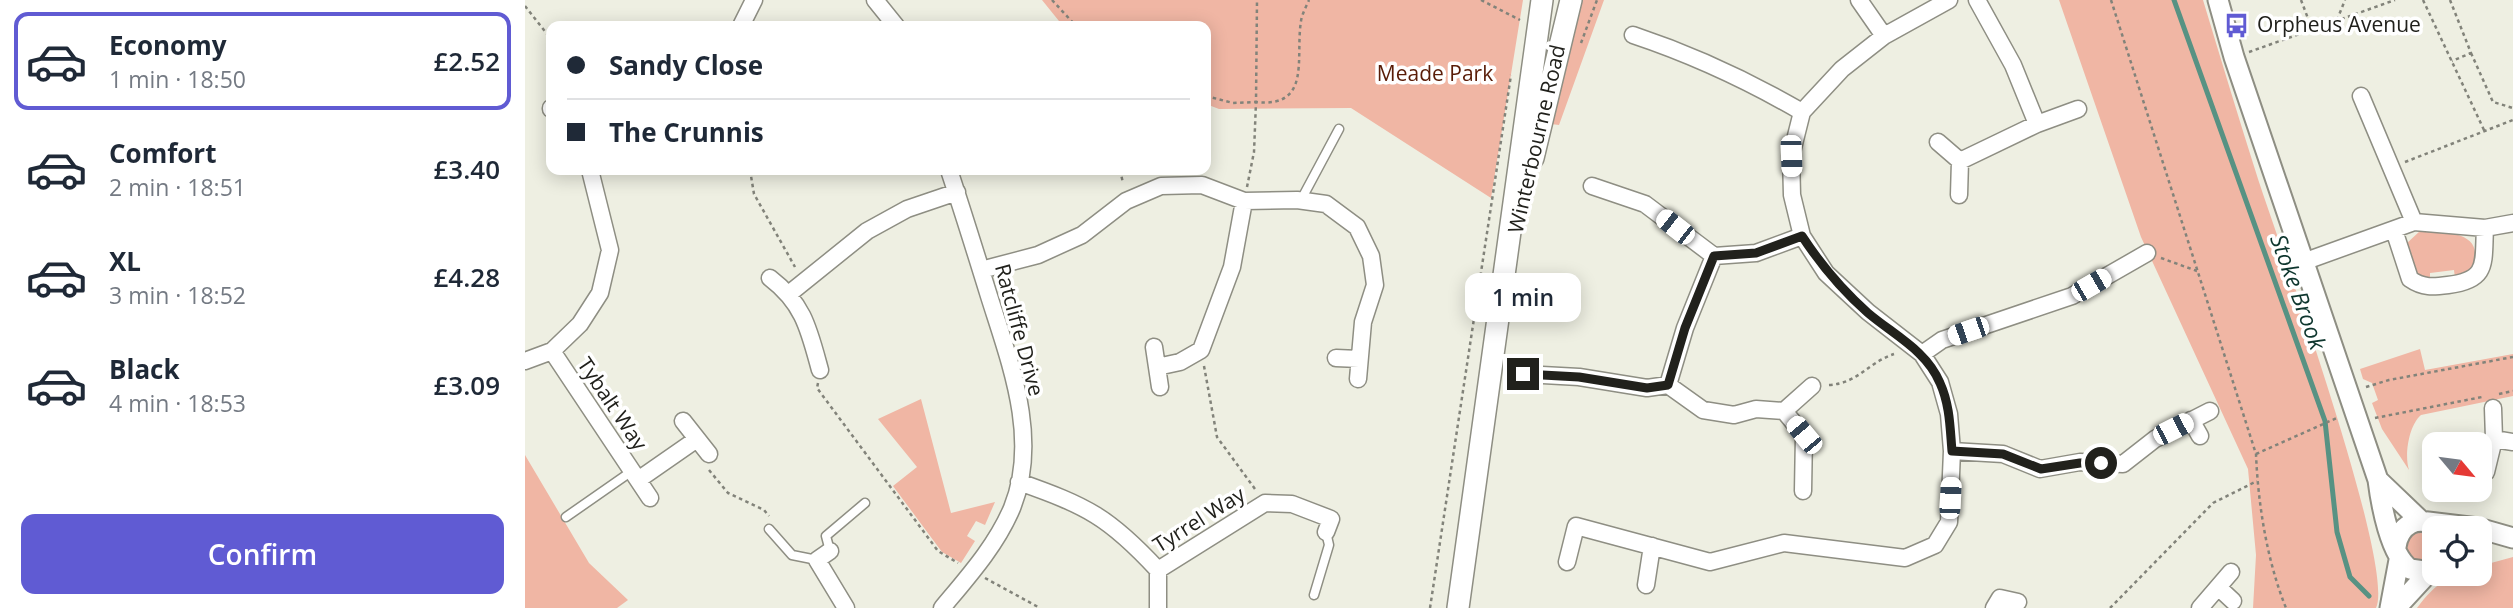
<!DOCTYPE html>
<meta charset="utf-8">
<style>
:root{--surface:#fff;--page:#f2f2f3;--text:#1f2937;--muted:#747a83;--line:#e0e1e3;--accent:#605bd3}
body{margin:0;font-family:"Open Sans",sans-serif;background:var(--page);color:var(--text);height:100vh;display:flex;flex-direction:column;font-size:26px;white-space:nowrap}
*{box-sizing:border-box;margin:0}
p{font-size:23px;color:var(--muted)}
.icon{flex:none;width:38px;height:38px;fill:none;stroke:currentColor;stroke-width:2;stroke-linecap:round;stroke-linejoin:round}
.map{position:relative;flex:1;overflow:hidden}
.sheet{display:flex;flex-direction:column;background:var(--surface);width:525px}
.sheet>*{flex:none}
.top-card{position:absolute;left:21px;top:21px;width:665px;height:154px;border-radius:14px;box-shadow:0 4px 18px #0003;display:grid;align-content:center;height:154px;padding:0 21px;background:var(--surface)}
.needle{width:46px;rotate:119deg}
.fabs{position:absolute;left:1897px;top:432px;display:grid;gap:14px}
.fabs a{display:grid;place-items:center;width:70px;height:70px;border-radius:14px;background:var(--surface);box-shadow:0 4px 18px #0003;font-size:35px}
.end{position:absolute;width:32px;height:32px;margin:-16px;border:9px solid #21211c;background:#fff;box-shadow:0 0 0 4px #fff}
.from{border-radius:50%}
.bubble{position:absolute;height:49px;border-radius:14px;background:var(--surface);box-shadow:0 4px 18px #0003;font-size:23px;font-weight:600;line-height:49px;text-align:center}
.car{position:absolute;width:21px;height:42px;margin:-21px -10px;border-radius:9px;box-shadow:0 0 5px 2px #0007;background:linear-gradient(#fff 24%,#345 0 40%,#fff 0 76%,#345 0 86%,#fff 0)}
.top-card b{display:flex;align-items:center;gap:24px;height:66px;font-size:26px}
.top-card b+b{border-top:2px solid var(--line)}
.top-card i{width:18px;height:18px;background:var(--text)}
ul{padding:12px 0 0;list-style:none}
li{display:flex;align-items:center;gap:21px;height:98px;margin:0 14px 10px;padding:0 7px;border:4px solid transparent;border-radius:14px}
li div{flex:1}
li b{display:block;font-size:26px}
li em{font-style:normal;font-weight:600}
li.on{border-color:var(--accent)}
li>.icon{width:63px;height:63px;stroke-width:1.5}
.primary-button{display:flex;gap:14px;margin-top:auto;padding:14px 21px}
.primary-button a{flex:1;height:80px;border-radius:14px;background:var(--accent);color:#fff;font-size:28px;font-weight:600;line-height:80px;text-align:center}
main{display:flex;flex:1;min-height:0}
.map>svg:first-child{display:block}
.green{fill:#f0b6a4}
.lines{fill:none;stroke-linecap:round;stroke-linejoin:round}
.stream{stroke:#579283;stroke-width:5}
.service-casing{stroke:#8e8e83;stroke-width:11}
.minor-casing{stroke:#8e8e83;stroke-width:19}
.tertiary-casing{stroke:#8e8e83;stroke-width:23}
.secondary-casing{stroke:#8e8e83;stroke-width:24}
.path{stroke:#82837a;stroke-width:2.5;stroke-dasharray:3.5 3.5;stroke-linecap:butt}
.service{stroke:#fff;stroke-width:8}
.minor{stroke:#fff;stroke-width:16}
.tertiary{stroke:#fff;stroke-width:19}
.secondary{stroke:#fff;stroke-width:21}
.route{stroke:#21211c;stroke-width:9}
.labels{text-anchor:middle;stroke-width:7;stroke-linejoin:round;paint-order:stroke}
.poi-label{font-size:21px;fill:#21211c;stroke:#fff;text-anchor:start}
.park-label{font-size:21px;fill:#591c07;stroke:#fff}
.street-label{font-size:21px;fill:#21211c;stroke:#fff}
.water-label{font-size:23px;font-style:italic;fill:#0e362e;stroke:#fff}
</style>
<main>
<section class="sheet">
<ul>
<li class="on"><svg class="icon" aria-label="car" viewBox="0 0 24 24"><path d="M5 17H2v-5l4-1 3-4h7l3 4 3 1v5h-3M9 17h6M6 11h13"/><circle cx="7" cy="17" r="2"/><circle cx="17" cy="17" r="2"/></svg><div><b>Economy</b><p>1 min · 18:50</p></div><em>£2.52</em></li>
<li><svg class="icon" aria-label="car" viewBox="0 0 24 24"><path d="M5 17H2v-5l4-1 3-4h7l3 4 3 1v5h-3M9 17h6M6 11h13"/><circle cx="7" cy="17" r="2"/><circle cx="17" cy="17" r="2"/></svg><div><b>Comfort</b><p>2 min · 18:51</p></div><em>£3.40</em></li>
<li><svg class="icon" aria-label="car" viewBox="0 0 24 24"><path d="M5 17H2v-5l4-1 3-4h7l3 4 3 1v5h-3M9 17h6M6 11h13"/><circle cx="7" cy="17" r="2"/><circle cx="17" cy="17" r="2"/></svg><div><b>XL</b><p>3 min · 18:52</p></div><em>£4.28</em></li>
<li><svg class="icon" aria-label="car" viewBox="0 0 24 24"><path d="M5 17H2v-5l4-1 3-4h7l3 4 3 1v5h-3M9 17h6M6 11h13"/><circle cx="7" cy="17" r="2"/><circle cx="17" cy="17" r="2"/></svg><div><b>Black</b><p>4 min · 18:53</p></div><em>£3.09</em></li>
</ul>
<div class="primary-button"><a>Confirm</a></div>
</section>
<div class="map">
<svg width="1988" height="608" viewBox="0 0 1988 608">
<rect width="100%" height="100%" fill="#eeefe2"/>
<path class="green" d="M517,0H998L966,198L826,108L694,109L681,104V26H538Z
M1054,0H1079L1034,125L1026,124Z
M1534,0H1678C1696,60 1714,119 1733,179C1753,240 1871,567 1851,608H1728L1731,555L1723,469L1616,237Z
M1895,231C1926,231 1968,234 1942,276L1930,278L1929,270L1905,273V281L1890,276L1881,244Z
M1895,349L1900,370L1988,354V396L1896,415C1884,425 1879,455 1884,470L1857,429L1847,403L1853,400L1847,383L1838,379L1835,369Z
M396,399L426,513L470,502L460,525L451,521L442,536L450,541L436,563L417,552L368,486L392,467L353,419Z
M0,455L64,563L103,600L92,608H0Z
M1881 547a14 14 0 1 1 28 0a14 14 0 1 1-28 0Z
M1988,557V608H1892C1911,583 1923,574 1955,574V566Z"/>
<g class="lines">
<path class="stream" d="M1649,0L1800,421L1812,532L1825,577L1844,596"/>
<defs>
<path id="service" d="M776,200L814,129
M41,517L107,471
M244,529L267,555L292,560
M305,551L301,536L340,503
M789,595L804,545L801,532"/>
<path id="minor" d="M350,0L371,26
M1334,0L1359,36
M1452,0L1488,65L1512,124
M216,26L229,0
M1108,35C1168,55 1222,80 1277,112
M1836,96L1889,222
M26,108V109
M1413,142L1435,161L1512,124L1553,109
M1067,186L1120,204L1189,256
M1434,195L1435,161
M1869,230L1885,279C1898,288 1908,287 1923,285C1964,280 1958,263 1960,228
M1778,262L1889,222L1960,228L1988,223
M456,270L513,255L557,235L601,201L636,186L677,185L719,201L772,200L801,204L832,227L846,256L850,285L838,322L833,379
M245,278C279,304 284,330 295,370
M265,293L342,231L382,209L432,192
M629,347L635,387
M27,351L125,498
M1397,354L1417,340L1547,296L1622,253
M811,358L834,359
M0,361L27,351L55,324L75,293L85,250L65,170
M632,367L655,362L676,350L707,267L719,201
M998,374L1054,377L1122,388L1143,385L1160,328L1189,256L1231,253L1277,236
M1143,385L1178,410L1209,415L1231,409L1259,411L1287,386
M1259,411L1279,435L1278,491
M1666,420L1675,436
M158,421L184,454
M1969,439L1988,442
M1427,451L1478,454L1515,469L1555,462L1598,464L1630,439L1685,411
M1961,472L1969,439L1968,408
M113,480L172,439
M494,482C562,506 584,517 633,570V608
M305,551L292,560L321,608
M1042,562L1051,526L1185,562L1259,543L1380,558L1410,545L1424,522L1427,451L1424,414L1415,382L1397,354L1343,312L1301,273L1277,236L1267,195L1266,156L1277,112L1317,69L1359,36L1424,0
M633,570L740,503L767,504L806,519L801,532
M1121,585L1127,546
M1693,587L1708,601
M417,608C442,578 471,546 487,508C515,439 485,363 464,296C451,254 438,212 424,170
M1469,608L1475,598L1493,602
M1675,608L1706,572"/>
<path id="tertiary" d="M1693,0L1709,57L1853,480C1856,504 1865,555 1885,569L1899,571L1909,567
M1853,480L1896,521
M1903,522L1953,528L1988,538
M1871,547C1874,525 1893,514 1912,527
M1865,608L1874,560
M1871,608L1907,569"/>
<path id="secondary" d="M1008,158L1046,0
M933,608L1017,0"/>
</defs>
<use href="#service" class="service-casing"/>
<use href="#minor" class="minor-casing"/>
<use href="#tertiary" class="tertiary-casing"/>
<use href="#secondary" class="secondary-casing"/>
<path class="path" d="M527,0L551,26
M956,0L995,20
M1586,0L1731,454C1733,504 1742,561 1761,608
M1776,0L1787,29
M1898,0L1959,130
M1925,0L1946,53L1927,61
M0,6L26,39
M1812,20L1820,0
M1056,43L1072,0
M1724,52L1870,0
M1946,53L1968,102L1988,108
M681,96L708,103L731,102L732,0
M1880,162L1988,120
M225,170L229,194L270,267
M595,170L598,183
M722,187L729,152L731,102C787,108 770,58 776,21C777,14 781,7 784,0
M1636,258L1672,271
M679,366L692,437L730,489
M293,383L292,388L413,551L433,563
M1304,385C1334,383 1342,363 1369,354
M1841,387L1864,380L1988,357
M1974,394L1988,391
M1850,418L1957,397
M1731,454L1814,417
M184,470L203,493L239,510L244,516
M460,578L515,608
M905,608L986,75
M1585,608L1688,503L1732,481"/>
<use href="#service" class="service"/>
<use href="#minor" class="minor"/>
<use href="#tertiary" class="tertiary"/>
<use href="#secondary" class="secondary"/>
</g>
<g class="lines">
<path class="route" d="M998,374L1054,377L1122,388L1143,385L1160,328L1189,256L1231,253L1277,236C1296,265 1317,290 1343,313C1369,335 1402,351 1415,383C1425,405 1425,428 1427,451L1478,454L1516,469L1555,463H1576"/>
</g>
<defs>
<symbol id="bus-bare" viewBox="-9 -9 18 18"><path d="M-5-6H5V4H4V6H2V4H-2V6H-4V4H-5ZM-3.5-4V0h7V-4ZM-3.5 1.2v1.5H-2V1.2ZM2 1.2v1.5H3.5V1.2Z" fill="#605bd3" stroke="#fff" stroke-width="2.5" paint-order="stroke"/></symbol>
</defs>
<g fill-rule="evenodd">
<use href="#bus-bare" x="1694" y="8" width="35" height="35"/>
</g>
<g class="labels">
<g class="poi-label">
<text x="1732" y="32">Orpheus Avenue</text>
</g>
<g class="park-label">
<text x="910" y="81">Meade Park</text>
</g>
<g class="street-label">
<text transform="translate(1012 139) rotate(-77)" y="7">Winterbourne Road</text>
<text transform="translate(494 330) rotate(75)" y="7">Ratcliffe Drive</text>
<text transform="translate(87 404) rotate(56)" y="7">Tybalt Way</text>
<text transform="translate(674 520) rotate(-32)" y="7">Tyrrel Way</text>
</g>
<g class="water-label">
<text transform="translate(1773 292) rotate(70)" y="8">Stoke Brook</text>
</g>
</g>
</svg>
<div class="fabs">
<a><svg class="needle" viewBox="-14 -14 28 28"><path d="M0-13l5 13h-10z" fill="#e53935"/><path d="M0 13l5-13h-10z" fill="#747a83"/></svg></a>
<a><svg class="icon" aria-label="locate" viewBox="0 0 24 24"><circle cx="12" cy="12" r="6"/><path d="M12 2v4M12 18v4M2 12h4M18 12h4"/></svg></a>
</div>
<i class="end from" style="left:1576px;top:463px"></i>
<i class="end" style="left:998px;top:374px"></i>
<div class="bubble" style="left:940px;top:273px;width:116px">1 min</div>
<i class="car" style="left:1266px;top:156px;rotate:178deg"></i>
<i class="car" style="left:1150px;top:227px;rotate:308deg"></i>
<i class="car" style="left:1566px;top:285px;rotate:60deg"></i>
<i class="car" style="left:1443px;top:331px;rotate:251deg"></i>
<i class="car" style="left:1648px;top:429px;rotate:63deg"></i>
<i class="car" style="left:1279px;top:435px;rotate:320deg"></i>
<i class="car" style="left:1425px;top:498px;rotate:3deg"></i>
<div class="top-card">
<b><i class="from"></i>Sandy Close</b>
<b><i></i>The Crunnis</b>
</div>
</div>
</main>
